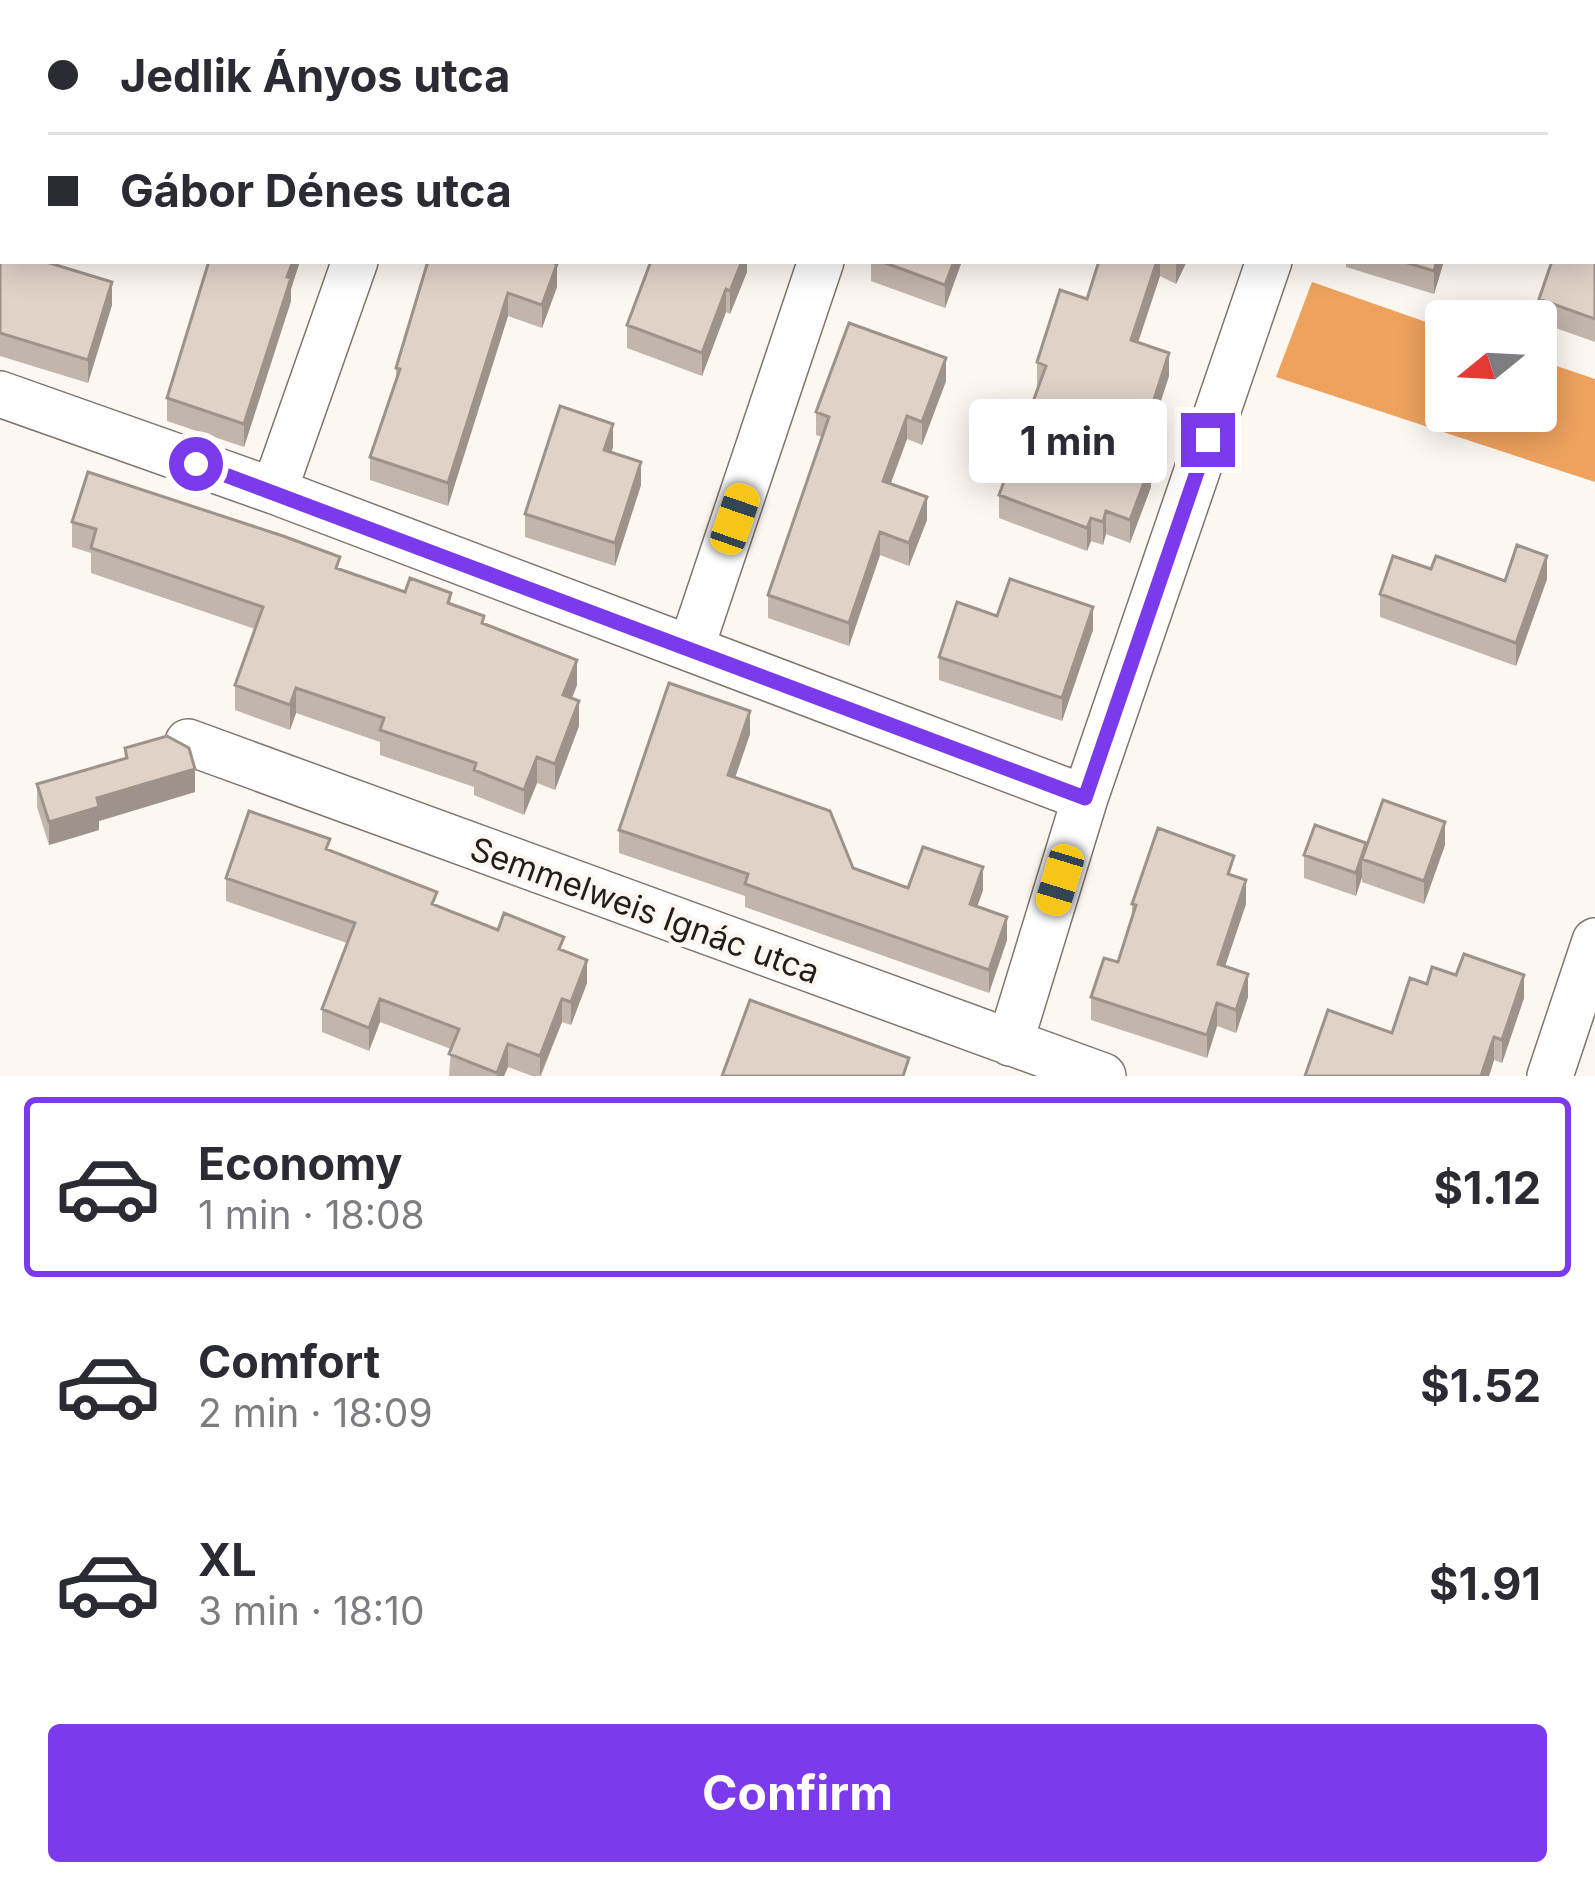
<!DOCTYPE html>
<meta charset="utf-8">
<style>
:root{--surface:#fff;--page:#f2f2f3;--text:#2b2b33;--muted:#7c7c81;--line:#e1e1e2;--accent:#7c3aed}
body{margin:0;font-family:Inter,sans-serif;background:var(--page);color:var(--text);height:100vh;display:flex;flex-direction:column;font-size:45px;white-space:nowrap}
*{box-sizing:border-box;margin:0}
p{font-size:39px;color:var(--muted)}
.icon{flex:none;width:66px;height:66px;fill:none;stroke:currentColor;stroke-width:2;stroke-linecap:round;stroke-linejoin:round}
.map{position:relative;height:1076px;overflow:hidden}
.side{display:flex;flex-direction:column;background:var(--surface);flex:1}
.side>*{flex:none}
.guide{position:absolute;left:0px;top:0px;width:1596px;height:264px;box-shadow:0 6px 30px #0003;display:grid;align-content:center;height:264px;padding:0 48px;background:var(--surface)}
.needle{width:78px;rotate:252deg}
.fabs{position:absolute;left:1425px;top:300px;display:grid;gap:24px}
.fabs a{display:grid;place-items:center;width:132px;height:132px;border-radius:12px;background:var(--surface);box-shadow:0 6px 30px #0003;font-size:60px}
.end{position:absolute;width:54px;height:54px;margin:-27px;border:15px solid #7c3aed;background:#fff;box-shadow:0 0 0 6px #fff}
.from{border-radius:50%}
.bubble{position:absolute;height:84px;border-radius:12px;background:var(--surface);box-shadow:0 6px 30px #0003;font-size:39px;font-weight:700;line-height:84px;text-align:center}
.car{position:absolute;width:36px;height:72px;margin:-36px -18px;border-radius:15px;box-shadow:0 0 9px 3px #0007;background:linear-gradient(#f5c518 24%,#345 0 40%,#f5c518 0 76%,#345 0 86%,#f5c518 0)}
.guide b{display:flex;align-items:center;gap:42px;height:114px;font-size:45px}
.guide b+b{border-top:3px solid var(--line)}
.guide i{width:30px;height:30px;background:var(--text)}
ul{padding:21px 0 0;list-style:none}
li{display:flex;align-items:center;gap:36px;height:180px;margin:0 24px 18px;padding:0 24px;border:6px solid transparent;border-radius:12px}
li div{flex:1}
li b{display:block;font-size:45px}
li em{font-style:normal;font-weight:700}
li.current{border-color:var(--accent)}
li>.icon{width:108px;height:108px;stroke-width:1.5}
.primary-button{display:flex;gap:24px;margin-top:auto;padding:24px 48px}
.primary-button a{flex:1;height:138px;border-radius:12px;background:var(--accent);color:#fff;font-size:48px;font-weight:700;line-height:138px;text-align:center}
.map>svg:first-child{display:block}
.forest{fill:#eea25e}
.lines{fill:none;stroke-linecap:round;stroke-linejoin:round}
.minor-casing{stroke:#81746a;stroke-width:48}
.minor{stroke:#fff;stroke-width:45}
.wall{fill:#c2b5ab}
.shaded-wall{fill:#9e938b}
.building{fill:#e1d2c7;stroke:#9e938b;stroke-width:3}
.route{stroke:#7c3aed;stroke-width:15}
.labels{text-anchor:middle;stroke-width:9;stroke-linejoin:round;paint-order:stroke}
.street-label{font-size:33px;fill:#221d19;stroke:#fdf7f2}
</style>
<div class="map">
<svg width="1595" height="1076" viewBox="0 0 1595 1076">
<rect width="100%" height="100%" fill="#fdf7f2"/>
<path class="forest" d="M1312,282L1446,329V411H1536V359L1595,379V482L1276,377Z"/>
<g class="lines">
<defs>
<path id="minor" d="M446,3L447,0
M908,3L909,0
M1357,3L1358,0
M0,394L274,491L1085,798
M274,491L355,261
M691,648L821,261
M188,742L1103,1076
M1010,1043L1085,798L1269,261
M1550,1076L1595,941"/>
</defs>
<use href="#minor" class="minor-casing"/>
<use href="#minor" class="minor"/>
</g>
<path class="wall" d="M0,0H142L145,3H3V159L0,158Z
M582,0H643L642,3H591Z
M1595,122V342L1539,322V299L1593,261Z
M0,248L112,305L88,383L0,356Z
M209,261H300L291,289V301L244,447L167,421V398Z
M428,261L557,287L542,328L508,316L448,506L370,480V457L396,383V368Z
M747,261V272L730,314L726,312L702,376L627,348V325Z
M871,261H962L945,308L871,281Z
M1099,261H1187L1176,284L1160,276L1138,343L1169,376L1141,460L1151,487L1130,543L1106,534L1103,545L1091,541L1087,551L999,518V495L1039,386L1037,385V362L1087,299Z
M1346,261H1444L1434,294L1346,267Z
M946,381L922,445L907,439L891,483L927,520L909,566L880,555L849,646L768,618V595L822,437L816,435V412Z
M613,447L611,452L641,485L615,566L525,537V514Z
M72,522L340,569L405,592L451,604L577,685L572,698L579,726L555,790L537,783L524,815L474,795V787L380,755V742L296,713L290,730L235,710V685L255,629L91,573V553L72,547Z
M1431,569L1505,581L1547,579L1516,666L1380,617V594Z
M997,616L1093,630L1062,721L939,680V657Z
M750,734L735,778L853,868L908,888L983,890L977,907L1007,940L989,993L745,907V896L619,853V830Z
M125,748L195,792L99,821V830L49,845L37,807V784L125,758Z
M1366,843L1445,845L1424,904L1362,882V877L1356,896L1304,878V855Z
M330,850L437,906L498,930L564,951L587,983L571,1025L562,1022L541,1076H532L508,1067L504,1076H449L451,1049L380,1022L369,1051L322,1032V1009L347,943L226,901V878Z
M1234,876L1246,904L1225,966L1248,997L1236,1033L1217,1026L1207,1058L1091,1020V997L1118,962L1132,916V904Z
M1427,984L1524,998L1502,1063L1494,1060L1489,1076L1392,1033Z"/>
<path class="shaded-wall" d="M3,33V66L0,77V44Z
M293,261H300L291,289V301L244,447V424Z
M742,261H747V272L730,314V291Z
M954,261H962L945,308V285Z
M1157,261H1160V276L1131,363V340Z
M1176,261H1187L1176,284Z
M1437,261H1444L1434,294V271Z
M557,264V287L542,328V305Z
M112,282V305L88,383V360Z
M726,289V312L702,376V353Z
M508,293V316L448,506V483Z
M1169,353V376L1135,481V458Z
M946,358V381L922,445V422Z
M907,416V439L883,504V481Z
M613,424V447L604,473V450Z
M641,462V485L615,566V543Z
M1151,464V487L1130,543V520Z
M927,497V520L909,566V543Z
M1106,511V534L1103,545V522Z
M1091,518V541L1087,551V528Z
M880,532V555L849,646V623Z
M1547,556V579L1516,666V643Z
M1093,607V630L1062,721V698Z
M577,660V685L563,720V695Z
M296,688V713L290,730V705Z
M579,701V726L555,790V764Z
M750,711V734L728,798V775Z
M537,757V783L524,815V790Z
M195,769V792L99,821V830L49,845V822L97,798Z
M1445,822V845L1424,904V881Z
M1366,843L1362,859V877L1356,896V873Z
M983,867V890L970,927V904Z
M1246,880V904L1218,987V964Z
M1007,917V940L989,993V970Z
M587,960V983L571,1025V1002Z
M1248,974V997L1236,1033V1010Z
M1524,975V998L1502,1063V1040Z
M380,999V1022L369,1051V1028Z
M562,999V1022L540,1076V1056Z
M1217,1003V1026L1207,1058V1035Z
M1494,1037V1060L1489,1076H1481Z
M508,1044V1067L504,1076H497Z"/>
<path class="building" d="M0,0H12V3H3V33L0,44Z
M18,0H138L145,3H28Z
M284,0H381L380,3H283Z
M743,0H800L799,3H742Z
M980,0H1051L1050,3H979Z
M1168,0H1291L1290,3H1167Z
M1420,0H1513L1512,3H1419Z
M0,67L3,68V126L0,125Z
M1595,122V319L1539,299L1552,261H1593V128Z
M0,248L3,249V261H43L112,282L88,360L0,333Z
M209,261H293L287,277L291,278L244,424L167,398Z
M428,261H549L557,264L542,305L508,293L448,483L370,457L400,369L396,368Z
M651,261H742L730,291L726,289L702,353L627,325Z
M880,261H954L945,285Z
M1099,261H1157L1131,340L1169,353L1135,458L1151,464L1130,520L1106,511L1103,522L1091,518L1087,528L999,495L1046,366L1037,362L1060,290L1087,299Z
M1401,261H1437L1434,271Z
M849,323L946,358L922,422L907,416L883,481L927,497L909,543L880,532L849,623L768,595L829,417L816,412Z
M560,406L613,424L604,450L641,462L615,543L525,514Z
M88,472L283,536L340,557L336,568L405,592L410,578L451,593L448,603L484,616L482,623L577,660L563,695L579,701L555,764L537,757L524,790L474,770L476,763L380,730L384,718L296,688L290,705L235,685L263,607L91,548L96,529L72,522Z
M1517,545L1547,556L1516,643L1380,594L1393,556L1431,569L1436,556L1505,581Z
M1010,579L1093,607L1062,698L939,657L957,602L997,616Z
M669,683L750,711L728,775L830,811L853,868L908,888L923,847L983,867L970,904L1007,917L989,970L745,884L748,874L619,830Z
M167,736L189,748L195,769L97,798L99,807L49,822L37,784L127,758L125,748Z
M1383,800L1445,822L1424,881L1362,859Z
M249,811L330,839L326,849L437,892L432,904L498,930L504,913L564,937L559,949L587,960L571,1002L562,999L540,1056L508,1044L497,1073L449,1054L459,1029L380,999L369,1028L322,1009L355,923L226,878Z
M1315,825L1366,843L1356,873L1304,855Z
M1158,828L1234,856L1228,874L1246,880L1218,964L1248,974L1236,1010L1217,1003L1207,1035L1091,997L1104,958L1118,962L1136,905L1132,904Z
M1464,954L1524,975L1502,1040L1494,1037L1481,1076H1305L1328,1010L1392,1033L1410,978L1427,984L1432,967L1456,975Z
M750,1000L909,1058L903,1076H722Z"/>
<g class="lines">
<path class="route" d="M196,464L1085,798L1208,440"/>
</g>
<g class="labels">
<g class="street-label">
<text transform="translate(645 910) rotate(20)" y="12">Semmelweis Ignác utca</text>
</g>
</g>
</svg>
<div class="fabs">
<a><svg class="needle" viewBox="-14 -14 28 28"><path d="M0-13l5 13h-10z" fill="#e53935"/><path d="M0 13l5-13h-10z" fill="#7c7c81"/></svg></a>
</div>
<i class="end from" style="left:196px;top:464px"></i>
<i class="end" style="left:1208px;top:440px"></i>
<div class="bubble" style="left:969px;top:399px;width:198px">1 min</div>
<i class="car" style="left:735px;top:519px;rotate:19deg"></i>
<i class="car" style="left:1060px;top:880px;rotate:197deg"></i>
<div class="guide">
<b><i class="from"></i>Jedlik Ányos utca</b>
<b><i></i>Gábor Dénes utca</b>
</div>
</div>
<section class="side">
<ul>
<li class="current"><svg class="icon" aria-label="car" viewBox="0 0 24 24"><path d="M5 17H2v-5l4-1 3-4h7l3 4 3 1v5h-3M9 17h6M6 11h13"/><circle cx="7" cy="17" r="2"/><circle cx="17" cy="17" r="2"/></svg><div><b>Economy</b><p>1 min · 18:08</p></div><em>$1.12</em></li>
<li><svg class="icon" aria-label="car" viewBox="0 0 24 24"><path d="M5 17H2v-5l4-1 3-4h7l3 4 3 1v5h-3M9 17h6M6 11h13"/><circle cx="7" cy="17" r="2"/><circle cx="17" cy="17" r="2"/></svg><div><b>Comfort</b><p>2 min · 18:09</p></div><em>$1.52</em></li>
<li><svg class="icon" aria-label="car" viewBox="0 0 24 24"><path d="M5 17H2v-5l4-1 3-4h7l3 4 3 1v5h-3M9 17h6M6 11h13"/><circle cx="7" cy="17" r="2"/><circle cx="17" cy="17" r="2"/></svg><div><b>XL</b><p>3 min · 18:10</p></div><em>$1.91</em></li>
</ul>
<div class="primary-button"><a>Confirm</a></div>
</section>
